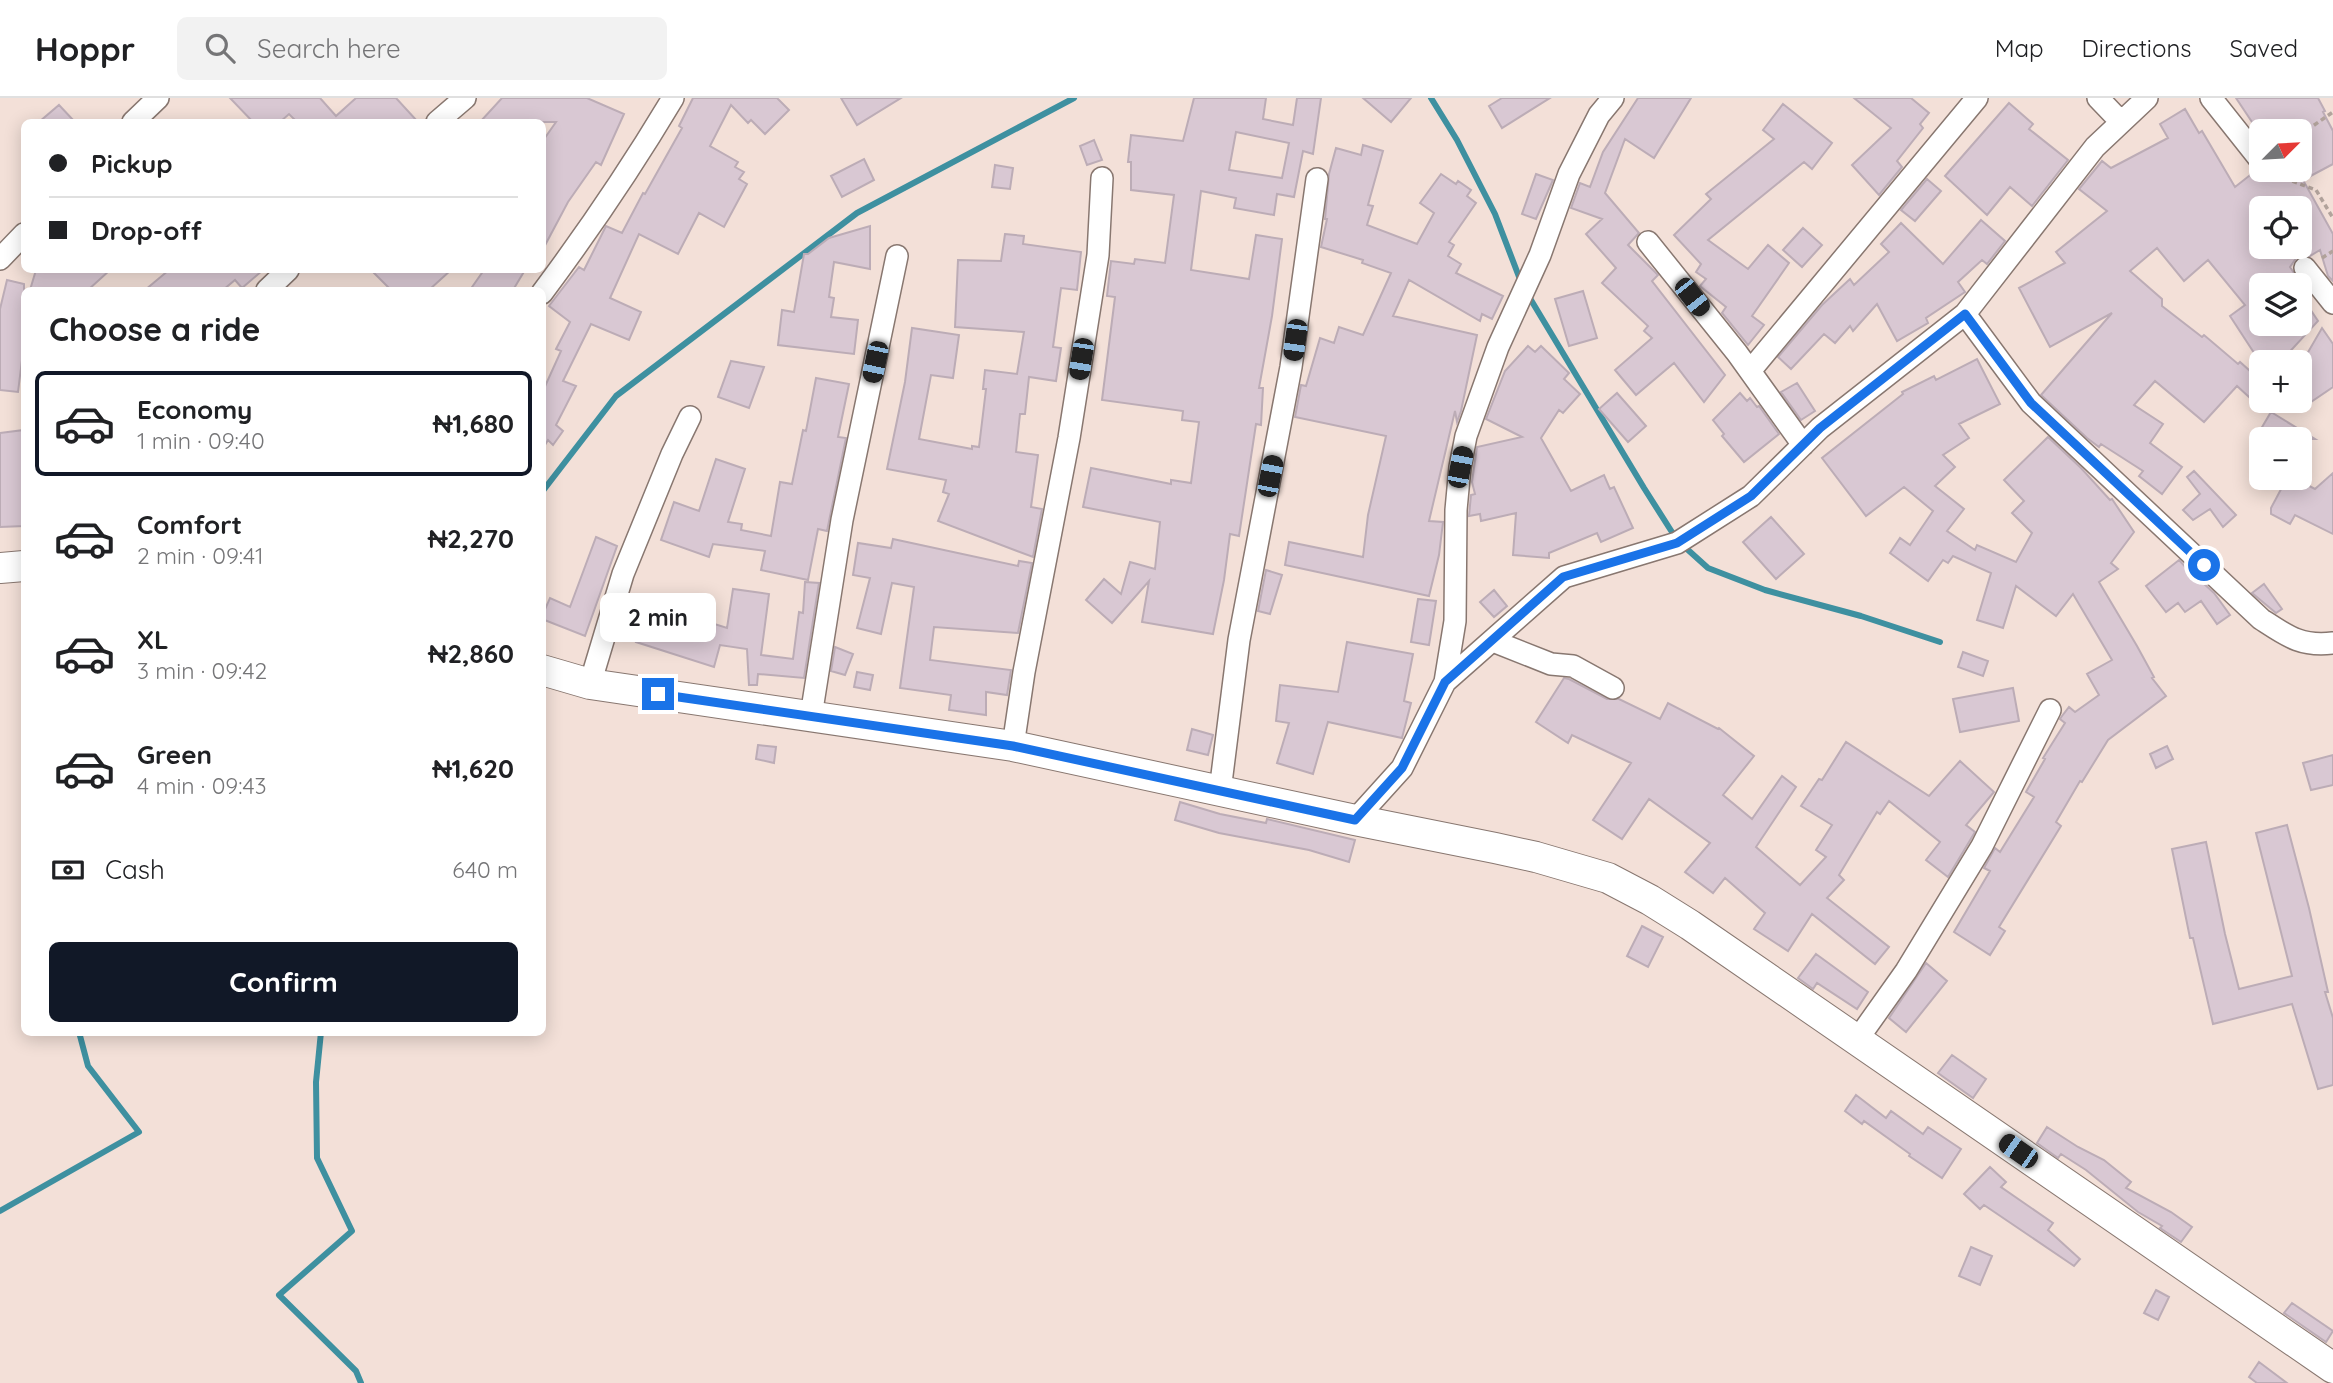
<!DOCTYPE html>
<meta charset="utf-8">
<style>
:root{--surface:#fff;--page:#f2f2f2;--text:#202124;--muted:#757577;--line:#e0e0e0;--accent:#111827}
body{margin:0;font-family:Quicksand,sans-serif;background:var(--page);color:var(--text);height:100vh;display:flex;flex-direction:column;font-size:26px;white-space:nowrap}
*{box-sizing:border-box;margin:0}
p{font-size:23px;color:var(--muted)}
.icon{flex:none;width:38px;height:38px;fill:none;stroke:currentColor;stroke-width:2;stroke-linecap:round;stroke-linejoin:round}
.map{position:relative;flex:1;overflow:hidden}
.panel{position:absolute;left:21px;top:189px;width:525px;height:749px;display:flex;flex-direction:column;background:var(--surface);border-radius:10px;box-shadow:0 4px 18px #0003}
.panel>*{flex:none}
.hud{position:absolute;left:21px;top:21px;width:525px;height:154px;border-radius:10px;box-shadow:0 4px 18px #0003;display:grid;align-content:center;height:154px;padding:0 28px;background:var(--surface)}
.needle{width:46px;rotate:66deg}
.controls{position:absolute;left:2249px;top:21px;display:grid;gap:14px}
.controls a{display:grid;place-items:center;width:63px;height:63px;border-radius:10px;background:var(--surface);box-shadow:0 4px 18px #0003;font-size:35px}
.end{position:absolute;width:32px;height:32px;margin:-16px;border:9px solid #1a73e8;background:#fff;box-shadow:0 0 0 4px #fff}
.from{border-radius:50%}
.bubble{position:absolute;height:49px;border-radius:10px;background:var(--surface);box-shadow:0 4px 18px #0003;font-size:23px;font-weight:700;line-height:49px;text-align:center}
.car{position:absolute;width:21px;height:42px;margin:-21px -10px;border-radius:9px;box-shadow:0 0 5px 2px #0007;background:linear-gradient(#222 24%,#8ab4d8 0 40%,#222 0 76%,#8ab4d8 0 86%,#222 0)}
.hud b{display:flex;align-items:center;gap:24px;height:66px;font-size:26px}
.hud b+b{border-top:2px solid var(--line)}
.hud i{width:18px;height:18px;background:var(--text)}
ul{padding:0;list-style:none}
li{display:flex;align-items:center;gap:21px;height:105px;margin:0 14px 10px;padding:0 14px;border:4px solid transparent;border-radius:10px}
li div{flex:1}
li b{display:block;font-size:26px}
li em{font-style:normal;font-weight:700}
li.selected{border-color:var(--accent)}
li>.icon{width:63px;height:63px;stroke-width:1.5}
h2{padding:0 28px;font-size:32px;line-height:84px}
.pay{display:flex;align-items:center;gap:18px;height:77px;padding:0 28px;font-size:26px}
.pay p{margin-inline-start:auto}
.action{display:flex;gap:14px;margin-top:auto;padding:14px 28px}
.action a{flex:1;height:80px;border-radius:10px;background:var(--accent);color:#fff;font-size:28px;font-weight:700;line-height:80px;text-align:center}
header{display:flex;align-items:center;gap:42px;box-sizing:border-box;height:98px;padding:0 35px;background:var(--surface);border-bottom:2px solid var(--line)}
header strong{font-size:33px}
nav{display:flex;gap:38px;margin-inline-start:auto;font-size:24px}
.search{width:490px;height:63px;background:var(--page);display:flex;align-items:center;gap:18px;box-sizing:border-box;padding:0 24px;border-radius:10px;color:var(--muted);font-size:26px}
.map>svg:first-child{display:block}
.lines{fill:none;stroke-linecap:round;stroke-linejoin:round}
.stream{stroke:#3e90a0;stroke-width:6}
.building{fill:#d9c8d3;stroke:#bcacb6;stroke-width:2;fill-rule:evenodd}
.minor-casing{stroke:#887770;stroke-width:24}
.secondary-casing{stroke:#887770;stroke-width:32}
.path{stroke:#b2a39c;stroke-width:3.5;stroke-dasharray:5 3.5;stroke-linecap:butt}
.minor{stroke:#fff;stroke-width:21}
.secondary{stroke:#fff;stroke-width:30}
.route{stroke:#1a73e8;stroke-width:9}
</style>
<header>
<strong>Hoppr</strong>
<div class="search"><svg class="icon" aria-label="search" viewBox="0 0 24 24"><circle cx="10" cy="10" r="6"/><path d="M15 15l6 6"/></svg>Search here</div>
<nav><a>Map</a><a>Directions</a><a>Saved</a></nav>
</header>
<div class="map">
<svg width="2333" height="1285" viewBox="0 0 2333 1285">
<rect width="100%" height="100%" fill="#f3e0d8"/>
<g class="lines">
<path class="stream" d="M1431,0L1457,42L1495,116L1521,184
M1528,197L1644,390L1677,442L1708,470L1765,492L1861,518L1940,544
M542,394L616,298L857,115L1074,0
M321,934L316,984L317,1060L352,1133L279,1197L356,1273L361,1285
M0,1113L139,1034L88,968L79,934"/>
</g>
<path class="building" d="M230,0H320L336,18L356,0H396L418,24H297L289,16L280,24H253Z
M502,0H587L624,16L601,67L596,64L568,104L542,153V44L556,24H480Z
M693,0H777L789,12L765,36L751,22L748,25L731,7L710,48L738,64L735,69L744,74L739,81L747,86L724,129L699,115L678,156L639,136L610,200L641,214L629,242L591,226L563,283L576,288L556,327L563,333L553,347L548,342L542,352V295L561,253L556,251L570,224L549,208L579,169L584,172L606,128L622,135L643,95L645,96L682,30L679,28Z
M841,0H901L857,27Z
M1194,0H1266L1263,21L1293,27L1297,0H1321L1313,56L1303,53L1294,99L1277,96L1274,117L1234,110L1236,100L1201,93L1191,172L1249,181L1256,137L1282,141L1272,218L1259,290H1263L1261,327L1256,326L1239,438L1230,436L1224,482L1213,536L1142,524L1149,483L1112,525L1086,502L1104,481L1121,496L1130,464L1155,471L1160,424L1083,409L1091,370L1171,386V382L1191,385L1199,324L1182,322L1183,313L1102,302L1115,199L1107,198L1111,163L1134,166L1135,161L1165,165L1174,97L1131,92V64H1128L1131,37L1183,43ZM1236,34L1289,45L1282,80L1229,72Z
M1363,0H1411L1391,24Z
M1502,0H1550L1502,30L1489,8Z
M1638,0H1691L1654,60L1625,41L1605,95L1639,135L1628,147L1658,177L1652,183L1725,277L1704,304L1674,265L1636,297L1615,272L1652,240L1644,233L1648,228L1602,185L1616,170L1586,136L1602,121L1571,110L1580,85L1590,89L1603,54Z
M1854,0H1911L1929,15L1920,26L1923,30L1897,63L1902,69L1879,97L1852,67L1891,30Z
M2236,0H2318L2325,13L2323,14L2333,33V66L2303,82L2333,136V183L2328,178L2320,152L2310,158L2297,159L2290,169L2302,187H2261V226H2300V196L2318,223L2283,261L2278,264H2260L2230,218L2245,207L2208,162L2184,183L2157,150L2130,173L2162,201V208L2202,239L2204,237L2238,266L2240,264L2261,283L2249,299L2237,288L2204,324L2155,283L2134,307L2163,326L2150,345L2182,369L2162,396L2139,378L2143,373L2101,346L2099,349L2087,340L2041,297L2112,215L2050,249L2019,190L2065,165L2056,154L2107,113L2079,91L2102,63L2111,70L2168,40L2160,26L2185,11L2199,35L2202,33L2235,89L2254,74L2262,76L2270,72H2300V33H2258ZM2261,110H2300V149H2261Z
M2009,5L2033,26L2029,31L2068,62L2032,108L2010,89L1987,117L1945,78Z
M1783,6L1832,45L1812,71L1804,64L1708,142L1748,171L1768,147L1789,165L1752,218L1764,227L1748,247L1722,215L1726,209L1700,188L1706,181L1696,174L1701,166L1674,137L1711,101L1706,96L1774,41L1763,32Z
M59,7L75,24H39Z
M1094,42L1102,62L1087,67L1080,48Z
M1363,47L1383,53L1368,107L1373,108L1367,127L1417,146L1434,115L1420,105L1441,76L1456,86L1458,83L1471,92L1467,98L1476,105L1449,144L1454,147L1448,158L1461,166L1456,175L1503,198L1492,221L1482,216L1480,223L1409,182L1393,218L1477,237L1461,313L1457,324L1455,313L1429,423L1443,424L1439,457L1429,498L1285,467L1289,444L1363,459L1368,417L1386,338L1295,319L1301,287L1306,288L1320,240L1334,245L1339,229L1363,237L1391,175L1362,165L1363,162L1321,149L1327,121H1325L1329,76L1336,50L1361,57Z
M864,61L874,82L842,99L831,78Z
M995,67L1013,70L1010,91L992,89Z
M1536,76L1553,82L1536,121L1522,116Z
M1927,81L1941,93L1915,123L1901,112Z
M1981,122L2005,143L1987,166L1982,162L1958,184L1965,194L1926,220L1928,225L1897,243L1877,206L1853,233L1850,228L1835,245L1824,236L1791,271L1778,259L1822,207L1850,181L1854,187L1889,154L1881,146L1901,125L1943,166Z
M870,128V171L834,164L829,199L834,200L831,219L858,222L854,256L778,247L782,212L794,214L804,156H808L829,140Z
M1803,130L1822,147L1802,169L1783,152Z
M1005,136L1024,138L1023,146L1081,154L1077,192L1061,190L1053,249L1061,250L1056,283L1029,279L1025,316H1020L1016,354L1038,357L1031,409L1042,411L1033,459L938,423L949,396L943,394L946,382L887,371L905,284L912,230L959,237L953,280L931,277L919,341L972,351V348L979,349L986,291H983L985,272L1017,276L1024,234L955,229L958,162L1001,163Z
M36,172H110L88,192H30Z
M169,172H263L242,190L235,182L223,192H145Z
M371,172H451L429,192H391Z
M484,172H525L513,192H470Z
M7,182L24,186V246L18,294L0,292V211Z
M1583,193L1597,240L1569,248L1555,201Z
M2322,230L2333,246V289L2305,308L2300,299V268Z
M1528,248L1535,254L1541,248L1569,275L1564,281L1580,296L1563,315L1559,312L1541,340L1571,393L1604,377L1610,391L1614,389L1633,430L1601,444L1597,435L1549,455V460L1513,457L1516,415L1481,423L1480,416L1469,418L1471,397L1475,396L1472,384L1477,349L1522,339L1486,321L1505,273Z
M1977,261L2000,306L1959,326L1969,340L1943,357L1955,369L1935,388L1964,411L1947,433L1975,452L1977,447L2016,464L2032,435L2012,415L2024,403L2004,382L2048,339L2081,370L2110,402L2112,401L2134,434L2111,465L2118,471L2099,484L2137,548L2154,579L2152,580L2166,598L2108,642L2082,684L2080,683L2056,724L2061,728L1999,829L2005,833L1990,857L1954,834L1990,773L1984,770L1995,750L2000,754L2034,699L2026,694L2045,661L2043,660L2065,625L2060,621L2062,618L2069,609L2075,614L2099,597L2087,576L2112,562L2073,496L2056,518L2016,488L2003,530L1977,522L1991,475L1953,458L1948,465L1943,462L1928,483L1890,455L1900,440L1910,447L1933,413L1904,389L1866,418L1822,360L1903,296L1902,294L1934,278L1936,282Z
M731,263L764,269L749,310L718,299Z
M816,280L849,286L838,339L846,340L827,433L818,431L808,482L761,472L765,453L713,446L709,459L661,442L674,404L699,413L716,361L745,371L728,424L742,426L741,432L771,438L780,384L792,386L803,332L806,333Z
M1797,285L1815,313L1801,322L1781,294Z
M1617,295L1646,328L1628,344L1599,311Z
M1740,295L1747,303L1750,300L1757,309L1759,308L1779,336L1744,364L1722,338L1724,336L1713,322Z
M2271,314L2315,341H2255Z
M24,332V428L0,429V335Z
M2194,373L2236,417L2223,429L2210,411L2193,422L2183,412L2200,396L2187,379Z
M2333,375V436L2295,417L2290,426L2271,416V410L2287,380H2294L2315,391Z
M1771,419L1804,456L1776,481L1743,444Z
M596,439L617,448L585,538L542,521V518L550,500L570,509Z
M893,441L1018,468L1019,463L1032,465L1018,535L934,529L930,562L1011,572L1007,597L986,594V617L949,612L951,597L900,590L914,489L892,485L881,536L857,530L870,480L853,477L858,445L891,450Z
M2179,462L2201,486L2203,485L2214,495L2230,517L2217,526L2201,503L2185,514L2178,505L2166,514L2146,488Z
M1266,472L1282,477L1270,516L1258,513Z
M805,484L819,485L804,580L758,576L757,587H749L747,551L720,547L714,569L636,544L648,505L727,530L733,491L769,496L761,557L793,561L799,514L803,515Z
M2264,486L2282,511L2276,515L2252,495Z
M1494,492L1507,508L1494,519L1480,504Z
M1418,501L1436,503L1429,547L1411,544Z
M1347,544L1413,556L1404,603L1411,605L1402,640L1328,624L1313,676L1277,665L1289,625L1276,623L1280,587L1338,594Z
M835,549L853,556L845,577L831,573Z
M1963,554L1988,563L1983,578L1958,569Z
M857,574L873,577L870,592L854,589Z
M1564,580L1569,581L1607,601H1619L1660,621L1668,605L1718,631L1719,630L1754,658L1723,697L1752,721L1782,678L1796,689L1756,749L1800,787L1826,759L1816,752L1832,727L1801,708L1819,681L1822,682L1846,644L1929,698L1960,663L1994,694L1966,727L1975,734L1948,779L1926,762L1940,744L1889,703L1880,716L1877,714L1839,777L1844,782L1827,800L1889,849L1875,866L1812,816L1788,853L1754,831L1765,815L1725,780L1713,795L1685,774L1710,745L1649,701L1622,741L1593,722L1631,665L1572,637L1568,645L1536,624Z
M2013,590L2019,623L1960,634L1953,601Z
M1192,631L1213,637L1208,657L1187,652Z
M758,647L776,649L774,665L756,661Z
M2167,648L2173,661L2156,670L2150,656Z
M2333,657V687L2311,692L2303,665Z
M1180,704L1220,716L1266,725L1267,721L1355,742L1349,764L1309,752L1219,735L1175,722Z
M2287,727L2309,810L2328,894H2325L2333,920V987L2318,991L2292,906L2213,926L2193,840H2190L2172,751L2206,744L2225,836L2239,891L2292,878L2256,735Z
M1642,828L1663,839L1648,869L1627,858Z
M1816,856L1868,894L1857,911L1817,885L1813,891L1798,880Z
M1926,865L1947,883L1906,934L1889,920Z
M1952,957L1986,981L1973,1000L1938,975Z
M1856,997L1886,1020L1891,1013L1923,1036L1928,1029L1961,1051L1942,1080L1909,1058L1910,1056L1864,1023L1862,1026L1845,1013Z
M2047,1029L2078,1049L2104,1062L2131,1084L2126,1090L2171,1114L2192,1129L2181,1144L2160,1130L2162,1128L2138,1114L2086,1072L2061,1056L2058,1060L2037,1045Z
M1990,1069L2006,1084L2001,1089L2053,1125L2048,1132L2080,1161L2074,1168L1984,1107L1980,1111L1964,1096Z
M1971,1149L1992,1158L1980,1187L1959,1178Z
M2156,1192L2169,1199L2158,1222L2144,1215Z
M2292,1205L2333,1233L2326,1244L2284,1215Z
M2259,1264L2287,1285H2257L2249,1279Z"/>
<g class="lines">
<defs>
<path id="minor" d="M2098,0L2121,24
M2211,0L2261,63
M133,24L158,0
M437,24L465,0
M1648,144L1737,255L1803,347
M0,161L24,136
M2305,170L2333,205
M267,192L288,172
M542,195C589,132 633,67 673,0
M1965,216L2031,305L2261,521C2287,538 2301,549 2333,545
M1750,273L1977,0
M1493,543L1551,566L1573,568L1613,590
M1445,584L1564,479L1677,445L1751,398L1820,330L1965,216L2095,49L2147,0
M590,586L623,476L672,356L690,319
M811,618L842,422L897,158
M1013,648L1024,574L1069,340L1098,157L1102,80
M1220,693L1239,542L1291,269L1317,81
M1355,722L1402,670L1445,584L1455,523L1456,412L1460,369L1466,338L1498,249L1540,157L1569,76L1599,17L1613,0
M1857,942L1906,873L1982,748L2050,612"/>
<path id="secondary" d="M0,470L24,468
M542,572L590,586L1013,648L1355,722L1495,750L1536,759L1608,780L1650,802L1690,827L2333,1270"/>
</defs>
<use href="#minor" class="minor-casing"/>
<use href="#secondary" class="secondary-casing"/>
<path class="path" d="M2300,37L2333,14
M2278,74L2292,83L2316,92L2333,120
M2322,160L2333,153"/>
<use href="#minor" class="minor"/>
<use href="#secondary" class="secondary"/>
</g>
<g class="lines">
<path class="route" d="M658,596L1013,648L1355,722L1402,670L1445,584L1563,479L1677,445L1751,398L1820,330L1965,216L2031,305L2204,467"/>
</g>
</svg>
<div class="controls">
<a><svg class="needle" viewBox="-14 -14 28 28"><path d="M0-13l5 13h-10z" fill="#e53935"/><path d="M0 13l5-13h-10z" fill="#757577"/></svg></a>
<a><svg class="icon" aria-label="locate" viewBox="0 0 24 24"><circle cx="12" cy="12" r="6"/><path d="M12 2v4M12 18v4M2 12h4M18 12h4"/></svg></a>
<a><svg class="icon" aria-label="layers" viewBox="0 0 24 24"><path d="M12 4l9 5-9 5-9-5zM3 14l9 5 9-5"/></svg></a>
<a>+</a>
<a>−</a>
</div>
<i class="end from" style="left:2204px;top:467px"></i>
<i class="end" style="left:658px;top:596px"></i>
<div class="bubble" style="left:600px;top:495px;width:116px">2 min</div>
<i class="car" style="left:1692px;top:199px;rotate:142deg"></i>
<i class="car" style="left:1295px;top:242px;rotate:188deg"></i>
<i class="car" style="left:1081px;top:261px;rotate:189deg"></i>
<i class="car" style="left:875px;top:264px;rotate:192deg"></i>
<i class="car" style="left:1460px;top:369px;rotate:11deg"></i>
<i class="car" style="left:1270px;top:378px;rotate:11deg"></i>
<i class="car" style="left:2018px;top:1053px;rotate:305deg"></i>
<div class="hud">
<b><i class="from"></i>Pickup</b>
<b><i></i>Drop-off</b>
</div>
<section class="panel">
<h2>Choose a ride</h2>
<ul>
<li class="selected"><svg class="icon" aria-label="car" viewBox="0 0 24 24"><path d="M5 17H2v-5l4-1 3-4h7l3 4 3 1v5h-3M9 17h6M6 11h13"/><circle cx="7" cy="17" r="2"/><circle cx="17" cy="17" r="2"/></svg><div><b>Economy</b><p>1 min · 09:40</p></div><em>₦1,680</em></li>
<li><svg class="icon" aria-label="car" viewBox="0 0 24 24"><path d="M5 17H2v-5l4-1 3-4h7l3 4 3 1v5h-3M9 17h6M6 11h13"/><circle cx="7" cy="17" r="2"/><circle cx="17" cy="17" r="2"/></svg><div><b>Comfort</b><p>2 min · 09:41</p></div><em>₦2,270</em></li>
<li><svg class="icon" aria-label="car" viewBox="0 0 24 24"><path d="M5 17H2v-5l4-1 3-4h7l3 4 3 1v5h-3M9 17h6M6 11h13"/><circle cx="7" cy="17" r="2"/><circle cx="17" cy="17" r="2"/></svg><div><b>XL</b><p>3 min · 09:42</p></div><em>₦2,860</em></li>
<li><svg class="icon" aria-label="car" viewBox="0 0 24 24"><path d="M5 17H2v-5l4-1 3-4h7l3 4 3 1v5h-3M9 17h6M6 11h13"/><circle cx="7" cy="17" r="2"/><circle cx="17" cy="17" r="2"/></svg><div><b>Green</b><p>4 min · 09:43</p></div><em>₦1,620</em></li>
</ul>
<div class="pay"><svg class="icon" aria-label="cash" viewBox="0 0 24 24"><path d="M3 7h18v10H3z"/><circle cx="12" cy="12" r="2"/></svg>Cash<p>640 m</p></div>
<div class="action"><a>Confirm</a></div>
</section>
</div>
